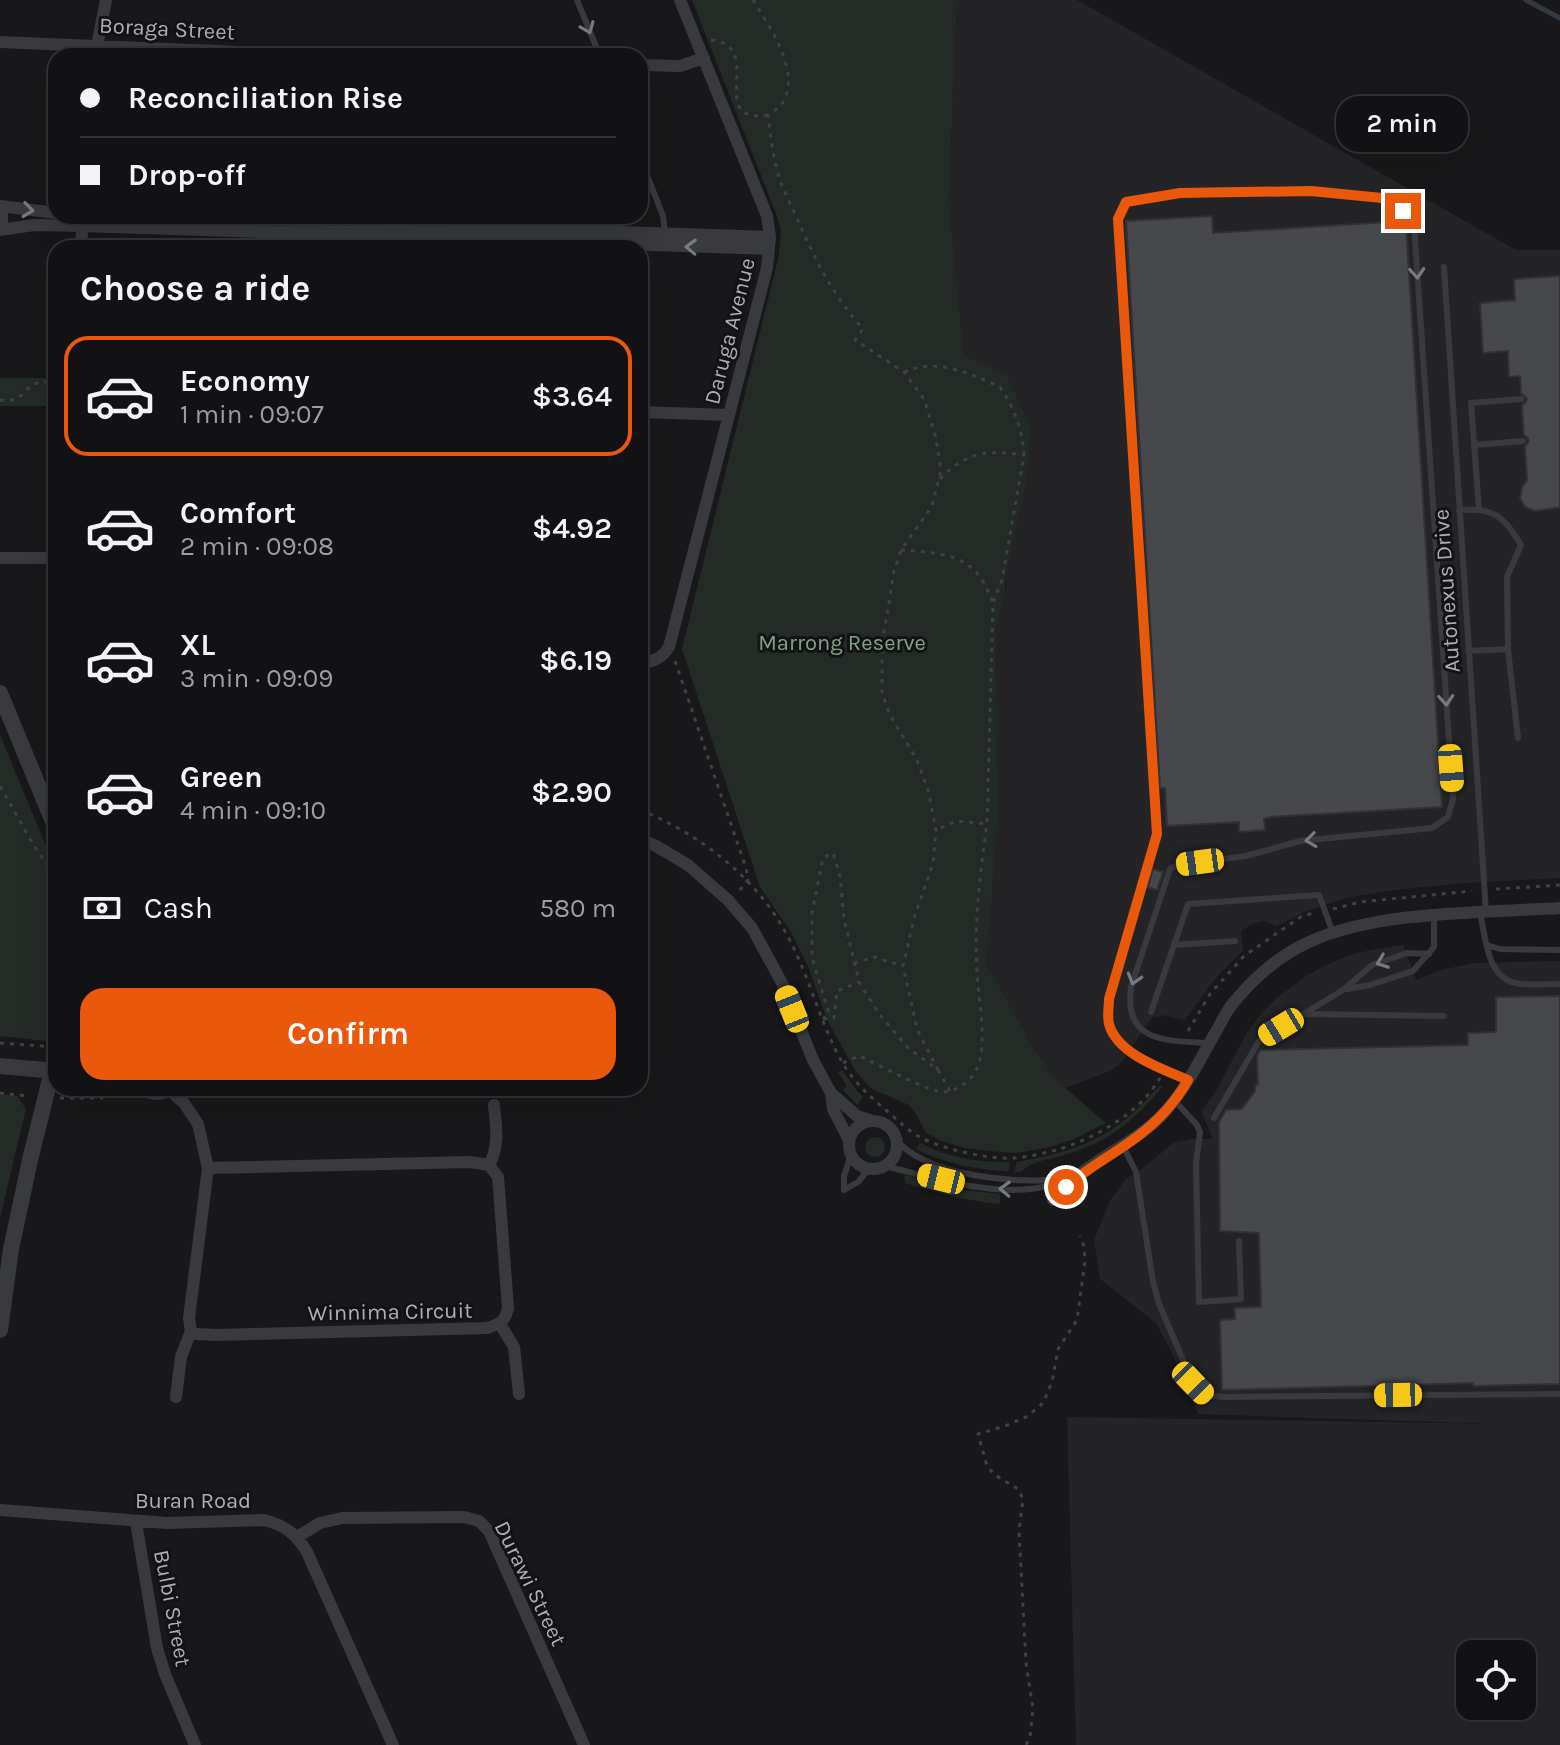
<!DOCTYPE html>
<meta charset="utf-8">
<style>
:root{--surface:#121214;--page:#1f2022;--text:#f1f3f6;--muted:#9c9ea0;--line:#313234;--accent:#ea580c}
body{margin:0;font-family:Karla,sans-serif;background:var(--page);color:var(--text);height:100vh;display:flex;flex-direction:column;font-size:30px;white-space:nowrap}
*{box-sizing:border-box;margin:0}
p{font-size:26px;color:var(--muted)}
.icon{flex:none;width:44px;height:44px;fill:none;stroke:currentColor;stroke-width:2;stroke-linecap:round;stroke-linejoin:round}
.map{position:relative;flex:1;overflow:hidden}
.side{position:absolute;left:48px;top:240px;width:600px;height:856px;display:flex;flex-direction:column;background:var(--surface);border-radius:24px;box-shadow:0 8px 32px #0002,0 0 0 2px var(--line)}
.side>*{flex:none}
.banner{position:absolute;left:48px;top:48px;width:600px;height:176px;border-radius:24px;box-shadow:0 8px 32px #0002,0 0 0 2px var(--line);display:grid;align-content:center;height:176px;padding:0 32px;background:var(--surface)}
.controls{position:absolute;left:1456px;top:1640px;display:grid;gap:16px}
.controls a{display:grid;place-items:center;width:80px;height:80px;border-radius:16px;background:var(--surface);box-shadow:0 8px 32px #0002,0 0 0 2px var(--line);font-size:40px}
.end{position:absolute;width:36px;height:36px;margin:-18px;border:10px solid #ea580c;background:#fff;box-shadow:0 0 0 4px #fff}
.from{border-radius:50%}
.bubble{position:absolute;height:56px;border-radius:24px;background:var(--surface);box-shadow:0 8px 32px #0002,0 0 0 2px var(--line);font-size:26px;font-weight:600;line-height:56px;text-align:center}
.car{position:absolute;width:24px;height:48px;margin:-24px -12px;border-radius:10px;box-shadow:0 0 6px 2px #0007;background:linear-gradient(#f5c518 24%,#345 0 40%,#f5c518 0 76%,#345 0 86%,#f5c518 0)}
.banner b{display:flex;align-items:center;gap:28px;height:76px;font-size:30px}
.banner b+b{border-top:2px solid var(--line)}
.banner i{width:20px;height:20px;background:var(--text)}
ul{padding:0;list-style:none}
li{display:flex;align-items:center;gap:24px;height:120px;margin:0 16px 12px;padding:0 16px;border:4px solid transparent;border-radius:24px}
li div{flex:1}
li b{display:block;font-size:30px}
li em{font-style:normal;font-weight:600}
li.active{border-color:var(--accent)}
li>.icon{width:72px;height:72px;stroke-width:1.5}
h2{padding:0 32px;font-size:36px;line-height:96px}
.pay{display:flex;align-items:center;gap:20px;height:88px;padding:0 32px;font-size:30px}
.pay p{margin-inline-start:auto}
.button{display:flex;gap:16px;margin-top:auto;padding:16px 32px}
.button a{flex:1;height:92px;border-radius:24px;background:var(--accent);color:#fff;font-size:32px;font-weight:600;line-height:92px;text-align:center}
.map>svg:first-child{display:block}
.built{fill:#242427;fill-rule:evenodd}
.green{fill:#242b26}
.lines{fill:none;stroke-linecap:round;stroke-linejoin:round}
.stream{stroke:#333941;stroke-width:5}
.building{fill:#47484c;stroke:#323235;stroke-width:2}
.path{stroke:#404145;stroke-width:3;stroke-dasharray:4 6;stroke-linecap:butt}
.service{stroke:#393a3e;stroke-width:6}
.minor{stroke:#393a3e;stroke-width:12}
.tertiary{stroke:#393a3e;stroke-width:16}
.oneway{stroke:#787a81}
.route{stroke:#ea580c;stroke-width:10}
.labels{text-anchor:middle;stroke-width:6;stroke-linejoin:round;paint-order:stroke}
.street-label{font-size:22px;fill:#acafb8;stroke:#131315}
.park-label{font-size:22px;fill:#85a089;stroke:#131315}
</style>
<div class="map">
<svg width="1560" height="1745" viewBox="0 0 1560 1745">
<rect width="100%" height="100%" fill="#18181a"/>
<path class="built" d="M957,0H1077L1516,250H1560V878L1466,883L1402,889L1345,898L1304,912L1277,926L1264,921L1252,924L1241,931L1243,951L1218,975L1185,1020L1162,1015L1159,1017L1153,1016L1122,1062L1110,1071L1065,1088L1055,1080L1034,1048L987,964L998,818L996,628L1002,597L1007,585L1005,575L1006,375L964,356L949,201Z
M1402,945L1404,947L1416,980L1440,970L1475,963L1560,961V1745H1076L1067,1417L1499,1424L1198,1414L1172,1353L1156,1323L1100,1279L1094,1240L1110,1201L1125,1180L1147,1165L1173,1143L1191,1139H1213L1201,1111L1216,1091L1246,1034L1261,1014L1278,997L1306,976L1324,966L1347,956L1371,950ZM1470,1654H1522V1706H1470Z"/>
<path class="green" d="M692,0H957L949,201L964,355L1006,375L1031,427L1027,478L1005,575C1008,587 999,614 996,628L998,818L987,964L1034,1048L1055,1079L1106,1123L1072,1140L1050,1147L1017,1153L988,1151L965,1148L942,1141L926,1133L916,1114L909,1105L872,1089L856,1072L828,1022L807,964L791,932L760,887L682,649L779,255L781,230L777,216Z
M0,378H56V406H0Z
M0,735L56,870V1042L0,1036Z
M842,1070L857,1091L863,1097L857,1105L843,1090L847,1086L838,1072Z
M1160,1085L1162,1087C1144,1109 1122,1131 1096,1143C1083,1149 1068,1154 1054,1158C1041,1161 1031,1162 1021,1172H1014L1017,1162C1083,1150 1115,1137 1160,1085Z
M0,1094L17,1096L26,1109L0,1218Z
M865 1147a10 10 0 1 1 20 0a10 10 0 1 1-20 0Z
M920,1143C948,1158 978,1162 1010,1162L1009,1171C976,1170 946,1164 916,1149Z
M904,1175L921,1178L963,1190L1000,1194V1204C967,1201 937,1193 905,1183Z"/>
<g class="lines">
<path class="stream" d="M1526,0L1560,18"/>
</g>
<path class="building" d="M1212,216L1213,233L1404,221L1406,224L1442,807L1270,817L1264,819L1265,830L1239,832V822L1167,826L1165,788H1160L1126,221Z
M1560,276V507L1535,511L1525,507L1520,498L1522,488L1527,480L1525,447L1529,441L1527,437L1524,435L1522,405L1526,402L1527,398L1521,393L1520,376L1509,377L1508,351L1483,353L1480,303L1515,300L1514,279Z
M1153,869L1163,872L1157,890L1148,887Z
M1560,996V1384L1473,1386V1383L1222,1390L1220,1320L1235,1319V1308L1261,1307L1259,1233L1220,1231L1219,1122L1226,1110L1242,1109L1255,1091V1085H1258L1257,1057L1260,1050L1468,1045V1033L1496,1032V997Z"/>
<g class="lines">
<path class="path" d="M753,0C769,26 801,71 783,102C780,107 773,112 768,115C771,138 773,161 781,183C786,196 793,209 799,223C816,261 834,297 863,329L855,340L904,372L924,399L935,434L941,470L932,506L901,550L894,571L882,645V693L890,715L917,760L928,790L936,830L933,864L915,915L903,966L917,1029L938,1070L908,1048L879,1014L859,982L844,919L840,876L833,853L823,858L812,913V958L829,1013L823,1019
M711,40C767,45 704,125 768,115
M904,372C937,357 970,374 1000,387C1015,410 1022,428 1024,455L1002,580L993,603L987,824L957,821L936,830
M0,400C26,402 18,392 35,384C41,381 50,382 56,382
M940,479C967,451 987,450 1024,455
M901,550C925,552 955,552 974,570C983,578 988,591 993,603
M675,661L746,868L748,880L739,891
M0,786L34,846L56,877
M640,810C696,832 753,875 783,928C808,970 818,1019 842,1062C853,1081 870,1097 887,1111C898,1120 908,1131 920,1137C941,1149 991,1160 1015,1158C1028,1157 1044,1153 1057,1150C1095,1138 1139,1114 1160,1078
M1496,889L1560,885
M1333,909L1360,902L1472,891
M854,963L874,957L903,966
M823,1019L834,1018L837,991L859,982
M1188,1031L1210,994L1244,956L1302,916L1314,913
M0,1043L56,1047
M843,1063L859,1056C876,1063 930,1093 944,1092C961,1090 974,1079 979,1063C987,1037 978,998 977,971C974,921 980,873 987,824
M938,1070L950,1091
M0,1093L29,1096
M60,1098H102L103,1088
M1026,1745L1030,1737L1033,1709L1026,1664L1019,1530L1023,1499L1018,1489L995,1475L987,1466L978,1434L1005,1426L1028,1416L1043,1403L1052,1382L1058,1349L1077,1320L1085,1261L1084,1246L1080,1236"/>
<path class="service" d="M577,0L600,56
M640,157L663,216L665,233
M1444,267L1486,912
M1474,445L1523,441
M1479,509L1471,403L1521,399
M1459,510C1494,508 1503,515 1521,545L1507,577L1508,649L1518,738
M1468,651L1508,649
M1480,913C1486,937 1486,976 1515,983C1527,986 1547,984 1560,984
M1174,945L1235,941
M1487,945L1500,949L1560,950
M1347,989L1370,985L1413,971L1434,947V916
M1151,1012L1188,904L1319,895L1333,933
M1304,1014L1444,1016
M1188,1080C1162,1068 1116,1054 1109,1024C1107,1016 1109,1006 1109,999L1157,834L1118,219L1126,202L1180,193L1311,191L1392,199L1414,224L1453,799L1448,817L1432,828L1300,841L1246,856L1178,865L1170,869L1131,987C1123,1043 1167,1041 1209,1043
M1174,1100L1197,1125L1200,1132L1196,1163L1199,1302L1241,1299L1239,1241
M1214,1118L1259,1041L1343,990L1372,965L1407,953L1429,954
M896,1139C922,1175 1021,1186 1062,1178
M1123,1146L1136,1172L1153,1282L1159,1304L1193,1383L1205,1395L1224,1397L1560,1394
M884,1166C932,1177 982,1194 1031,1189C1046,1188 1060,1181 1073,1177
M844,1190V1176L851,1155
M844,1190L858,1182L869,1169"/>
<path class="minor" d="M0,42L332,56
M95,56L106,0
M640,65L680,66L704,58
M0,206L56,213
M149,216L770,237
M0,230L34,225L82,226L769,249
M81,248L83,216
M640,412L728,415
M0,558H56
M640,662C653,663 663,657 669,647L767,268L770,237L767,216L680,0
M640,839L656,846L688,865L728,900L752,928L782,983L813,1060L831,1093L833,1109L849,1140
M168,1089L184,1103L198,1124L208,1168L189,1318L191,1331
M831,1093L857,1116L870,1120
M849 1145a24 24 0 1 1 48 0a24 24 0 1 1-48 0Z
M489,1165C500,1146 496,1126 494,1105
M1053,1200C1061,1192 1070,1183 1079,1175C1106,1153 1138,1140 1162,1115C1186,1090 1201,1057 1218,1028C1223,1019 1227,1010 1234,1002C1254,978 1280,955 1309,942C1379,910 1483,913 1560,908
M500,1324L514,1347L519,1394
M191,1331L196,1334L216,1335L487,1328C500,1324 505,1322 508,1308L499,1189L498,1177L489,1165L470,1162L208,1168
M176,1397L181,1357L191,1331
M0,1510L167,1523L264,1520C285,1525 296,1534 307,1552L393,1745
M136,1522L157,1648L165,1674L195,1745
M297,1537L320,1523L342,1518L464,1517L479,1521L489,1531L584,1745"/>
<path class="tertiary" d="M0,210V223
M0,693L56,829
M0,1066L56,1071
M144,1088C153,1093 161,1093 170,1088
M0,1330L11,1249L30,1160L52,1071"/>
</g>
<defs><path id="oneway-chevron" d="M-2-3.5L2.5 0L-2 3.5" fill="none" stroke-width="1.6" stroke-linecap="round" stroke-linejoin="round" transform="scale(2)"/></defs>
<g class="oneway">
<use href="#oneway-chevron" transform="translate(588 28) rotate(68)"/>
<use href="#oneway-chevron" transform="translate(28 210) rotate(7)"/>
<use href="#oneway-chevron" transform="translate(691 247) rotate(-178)"/>
<use href="#oneway-chevron" transform="translate(1417 273) rotate(86)"/>
<use href="#oneway-chevron" transform="translate(1446 700) rotate(86)"/>
<use href="#oneway-chevron" transform="translate(1311 840) rotate(173)"/>
<use href="#oneway-chevron" transform="translate(1382 962) rotate(159)"/>
<use href="#oneway-chevron" transform="translate(1134 979) rotate(106)"/>
<use href="#oneway-chevron" transform="translate(1005 1189) rotate(-178)"/>
</g>
<g class="lines">
<path class="route" d="M1066,1187C1088,1167 1115,1154 1138,1136C1158,1121 1176,1101 1188,1080C1162,1069 1117,1054 1109,1024C1107,1016 1109,1006 1109,999L1157,834L1118,219L1126,202L1180,193L1311,191L1392,199L1403,211"/>
</g>
<g class="labels">
<g class="street-label">
<text transform="translate(167 28) rotate(3)" y="8">Boraga Street</text>
<text transform="translate(729 331) rotate(-76)" y="8">Daruga Avenue</text>
<text transform="translate(1446 591) rotate(-94)" y="8">Autonexus Drive</text>
<text transform="translate(390 1311) rotate(-1)" y="8">Winnima Circuit</text>
<text x="193" y="1508">Buran Road</text>
<text transform="translate(531 1583) rotate(64)" y="8">Durawi Street</text>
<text transform="translate(173 1608) rotate(79)" y="8">Bulbi Street</text>
</g>
<g class="park-label">
<text x="842" y="650">Marrong Reserve</text>
</g>
</g>
</svg>
<div class="controls">
<a><svg class="icon" aria-label="locate" viewBox="0 0 24 24"><circle cx="12" cy="12" r="6"/><path d="M12 2v4M12 18v4M2 12h4M18 12h4"/></svg></a>
</div>
<i class="end from" style="left:1066px;top:1187px"></i>
<i class="end" style="left:1403px;top:211px"></i>
<div class="bubble" style="left:1336px;top:96px;width:132px">2 min</div>
<i class="car" style="left:1451px;top:768px;rotate:176deg"></i>
<i class="car" style="left:1200px;top:862px;rotate:262deg"></i>
<i class="car" style="left:792px;top:1009px;rotate:338deg"></i>
<i class="car" style="left:1281px;top:1027px;rotate:239deg"></i>
<i class="car" style="left:941px;top:1179px;rotate:284deg"></i>
<i class="car" style="left:1193px;top:1383px;rotate:136deg"></i>
<i class="car" style="left:1398px;top:1395px;rotate:269deg"></i>
<div class="banner">
<b><i class="from"></i>Reconciliation Rise</b>
<b><i></i>Drop-off</b>
</div>
<section class="side">
<h2>Choose a ride</h2>
<ul>
<li class="active"><svg class="icon" aria-label="car" viewBox="0 0 24 24"><path d="M5 17H2v-5l4-1 3-4h7l3 4 3 1v5h-3M9 17h6M6 11h13"/><circle cx="7" cy="17" r="2"/><circle cx="17" cy="17" r="2"/></svg><div><b>Economy</b><p>1 min · 09:07</p></div><em>$3.64</em></li>
<li><svg class="icon" aria-label="car" viewBox="0 0 24 24"><path d="M5 17H2v-5l4-1 3-4h7l3 4 3 1v5h-3M9 17h6M6 11h13"/><circle cx="7" cy="17" r="2"/><circle cx="17" cy="17" r="2"/></svg><div><b>Comfort</b><p>2 min · 09:08</p></div><em>$4.92</em></li>
<li><svg class="icon" aria-label="car" viewBox="0 0 24 24"><path d="M5 17H2v-5l4-1 3-4h7l3 4 3 1v5h-3M9 17h6M6 11h13"/><circle cx="7" cy="17" r="2"/><circle cx="17" cy="17" r="2"/></svg><div><b>XL</b><p>3 min · 09:09</p></div><em>$6.19</em></li>
<li><svg class="icon" aria-label="car" viewBox="0 0 24 24"><path d="M5 17H2v-5l4-1 3-4h7l3 4 3 1v5h-3M9 17h6M6 11h13"/><circle cx="7" cy="17" r="2"/><circle cx="17" cy="17" r="2"/></svg><div><b>Green</b><p>4 min · 09:10</p></div><em>$2.90</em></li>
</ul>
<div class="pay"><svg class="icon" aria-label="cash" viewBox="0 0 24 24"><path d="M3 7h18v10H3z"/><circle cx="12" cy="12" r="2"/></svg>Cash<p>580 m</p></div>
<div class="button"><a>Confirm</a></div>
</section>
</div>
